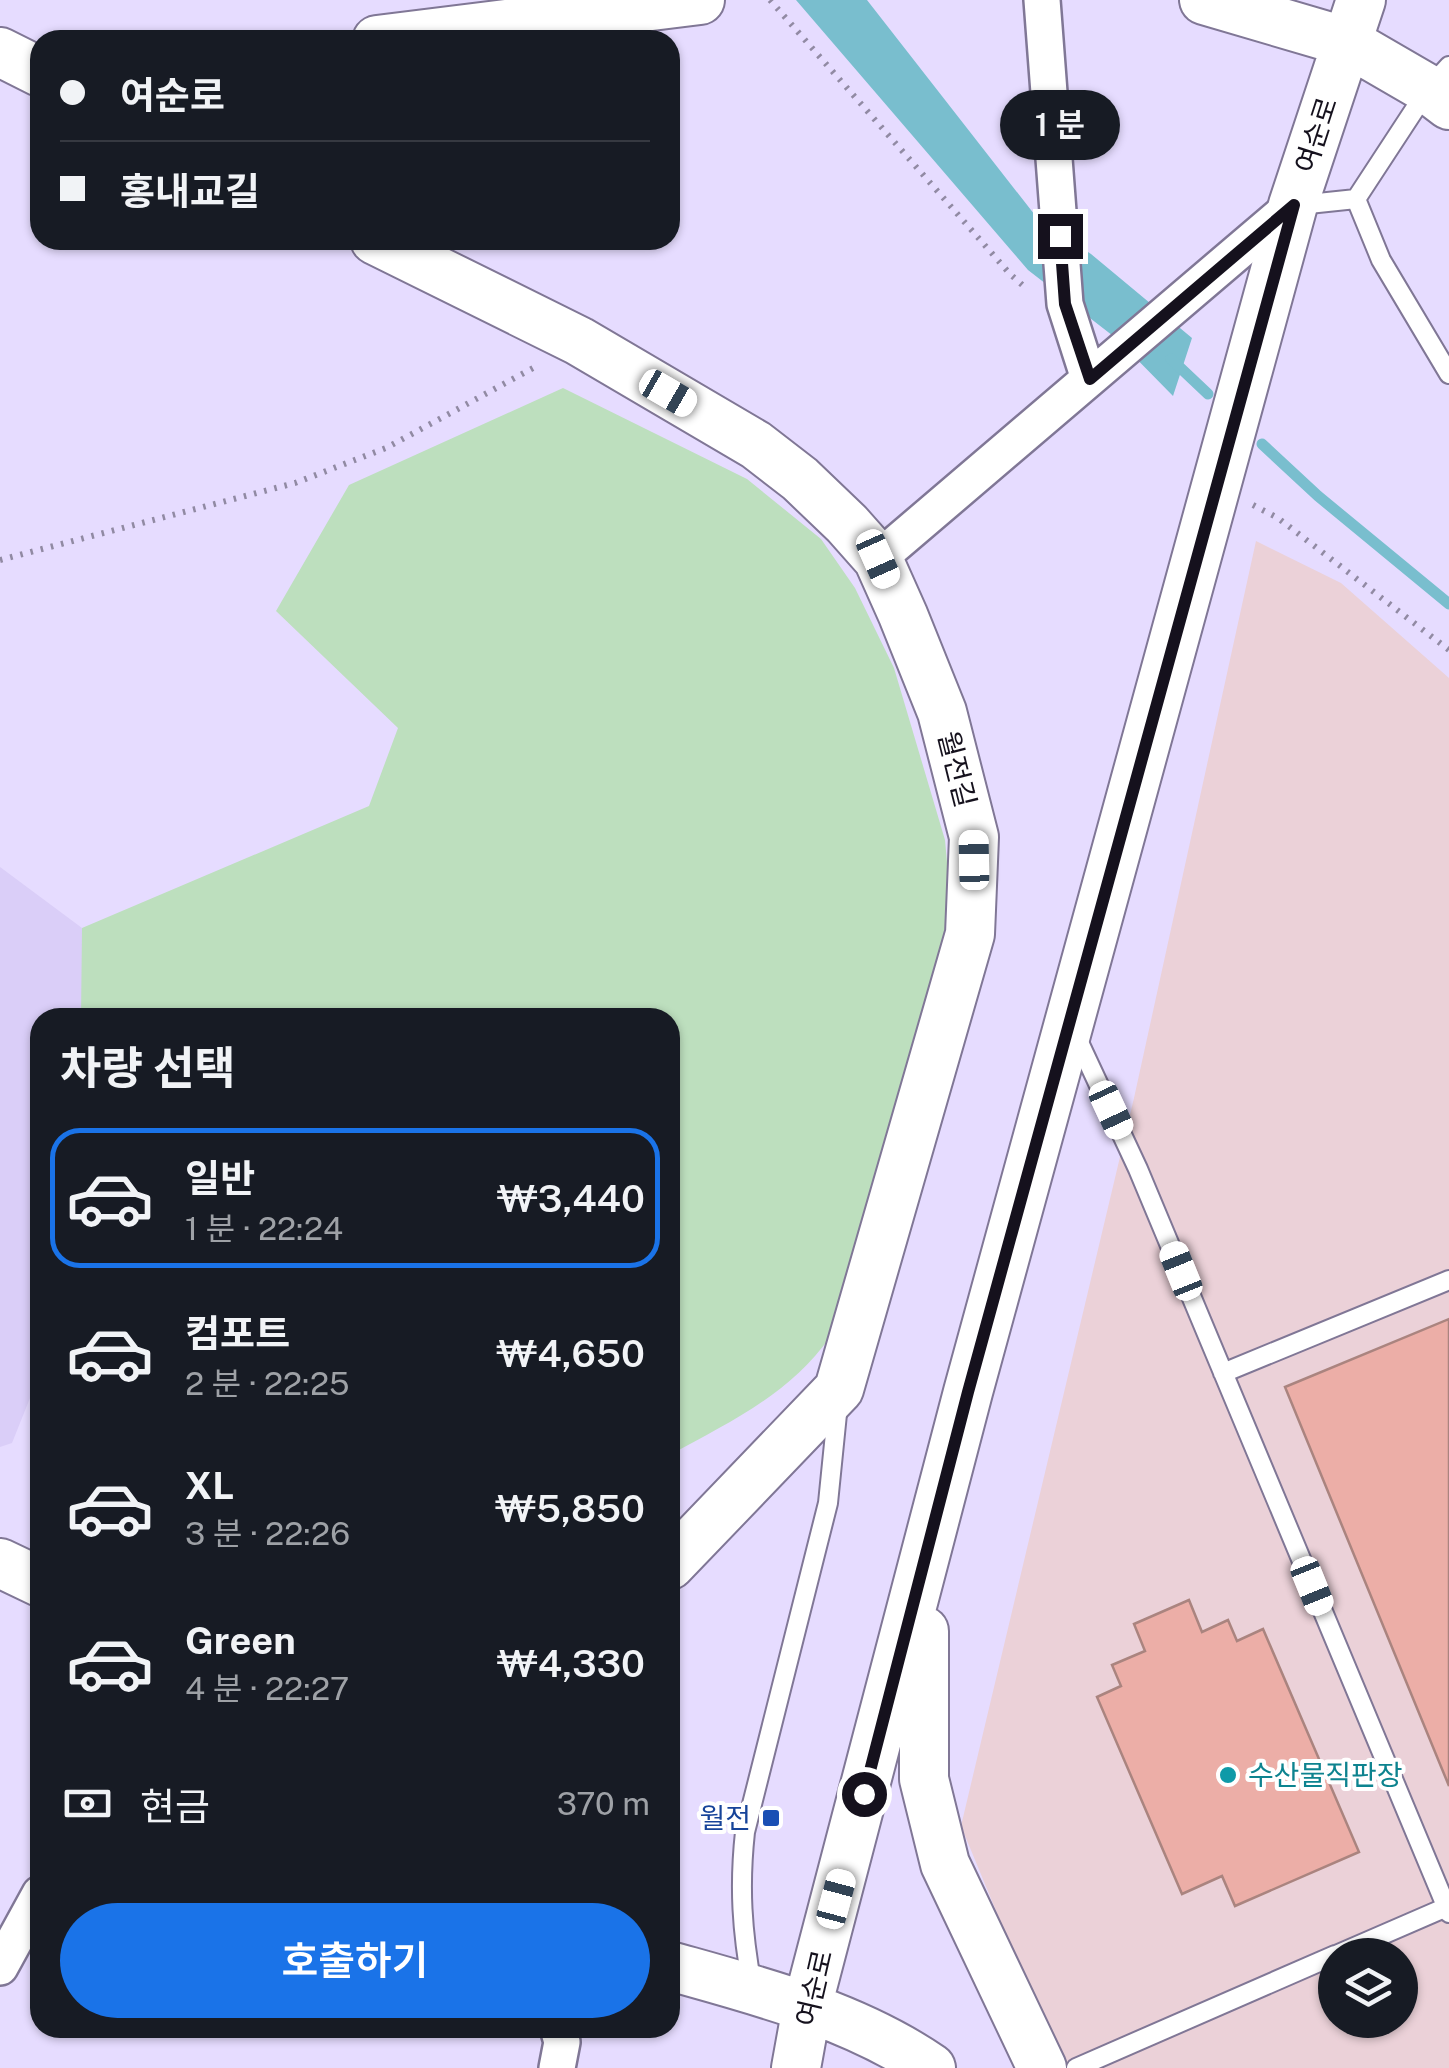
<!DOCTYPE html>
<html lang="ko">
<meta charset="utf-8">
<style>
:root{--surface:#171b24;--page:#20242c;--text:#f1f3f6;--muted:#9ea1a6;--line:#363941;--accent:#1a73e8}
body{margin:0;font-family:"Public Sans","Noto Sans KR",sans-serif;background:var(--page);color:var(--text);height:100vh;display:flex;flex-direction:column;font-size:38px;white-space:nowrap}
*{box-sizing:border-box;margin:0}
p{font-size:32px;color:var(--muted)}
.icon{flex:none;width:55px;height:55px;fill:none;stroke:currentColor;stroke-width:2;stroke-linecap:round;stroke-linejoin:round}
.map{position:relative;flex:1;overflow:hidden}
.details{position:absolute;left:30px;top:1008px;width:650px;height:1030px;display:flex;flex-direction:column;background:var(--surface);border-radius:30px;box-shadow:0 2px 8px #0004}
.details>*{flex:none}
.guide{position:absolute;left:30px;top:30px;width:650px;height:220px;border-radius:30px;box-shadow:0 2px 8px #0004;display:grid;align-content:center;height:220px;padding:0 30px;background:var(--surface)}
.fabs{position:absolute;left:1318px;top:1938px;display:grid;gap:20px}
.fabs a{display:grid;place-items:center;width:100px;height:100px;border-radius:50%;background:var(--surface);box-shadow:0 2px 8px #0004;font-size:50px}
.end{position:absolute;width:45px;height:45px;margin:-22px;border:12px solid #15111d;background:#fff;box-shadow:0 0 0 5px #fff}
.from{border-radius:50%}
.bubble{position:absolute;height:70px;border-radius:35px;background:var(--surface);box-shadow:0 2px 8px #0004;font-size:32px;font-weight:600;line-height:70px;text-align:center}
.car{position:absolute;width:30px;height:60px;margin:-30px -15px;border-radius:12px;box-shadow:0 0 8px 2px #0007;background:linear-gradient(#fff 24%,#345 0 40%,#fff 0 76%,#345 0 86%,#fff 0)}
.guide b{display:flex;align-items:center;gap:35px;height:95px;font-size:38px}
.guide b+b{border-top:2px solid var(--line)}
.guide i{width:25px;height:25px;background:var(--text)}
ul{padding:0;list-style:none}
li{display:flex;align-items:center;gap:30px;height:140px;margin:0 20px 15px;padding:0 10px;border:5px solid transparent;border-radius:30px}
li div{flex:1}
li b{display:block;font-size:38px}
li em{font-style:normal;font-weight:600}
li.active{border-color:var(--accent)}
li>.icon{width:90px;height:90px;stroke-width:1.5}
h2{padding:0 30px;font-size:45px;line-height:120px}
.pay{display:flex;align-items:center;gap:25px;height:110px;padding:0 30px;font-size:38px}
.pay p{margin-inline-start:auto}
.primary-button{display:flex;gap:20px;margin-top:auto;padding:20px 30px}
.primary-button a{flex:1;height:115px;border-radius:60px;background:var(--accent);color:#fff;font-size:40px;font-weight:600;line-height:115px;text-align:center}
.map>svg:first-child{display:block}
.commercial{fill:#ebd1d8;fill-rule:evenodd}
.built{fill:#dacef8}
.green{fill:#bddfbe}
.water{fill:#79bece}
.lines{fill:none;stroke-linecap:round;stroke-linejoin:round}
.stream{stroke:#79bece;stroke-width:11}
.building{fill:#ecaea7;stroke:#aa847f;stroke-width:2.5}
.lane-casing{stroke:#807796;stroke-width:22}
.street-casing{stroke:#807796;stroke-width:40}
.secondary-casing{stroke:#807796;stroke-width:52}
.path{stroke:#918aa3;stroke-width:6;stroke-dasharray:2.5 8;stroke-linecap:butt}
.lane{stroke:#fff;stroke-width:18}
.street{stroke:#fff;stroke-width:35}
.secondary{stroke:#fff;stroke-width:48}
.route{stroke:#15111d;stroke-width:12}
.culture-dot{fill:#0f9aa8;stroke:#fff;stroke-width:4}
.transit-dot{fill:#1a4fb4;stroke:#fff;stroke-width:4}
.labels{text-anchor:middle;stroke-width:8;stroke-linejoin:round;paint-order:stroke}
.street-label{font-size:28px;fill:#15111d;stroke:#fff}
.culture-label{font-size:28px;fill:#0d838f;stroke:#fff;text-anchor:start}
.transit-label{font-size:28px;fill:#164399;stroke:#fff;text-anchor:end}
</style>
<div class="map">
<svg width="1449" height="2068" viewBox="0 0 1449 2068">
<rect width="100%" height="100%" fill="#e6dcff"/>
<path class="commercial" d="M1256,541L1341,583L1449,678V2068H1061L961,1826L1134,1098ZM1335,1955H1400V2020H1335Z"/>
<path class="built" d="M0,867L82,928V1017L40,1018V1373L12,1443L0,1447Z"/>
<path class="green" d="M563,388L747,479L821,539L855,588L894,668L945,840L952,917L830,1337C790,1394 730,1422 670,1455V1018H81L82,928L369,806L398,728L276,611L349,485Z"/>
<path class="water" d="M796,0H867L1038,219L1091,254L1192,338L1173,396L1117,339L1028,270Z"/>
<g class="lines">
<path class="stream" d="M1171,359L1208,394
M1262,444L1318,496L1449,604"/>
</g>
<path class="building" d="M1449,1319V1786L1285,1387Z
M1189,1600L1202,1632L1228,1620L1237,1641L1263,1629L1359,1852L1235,1906L1222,1876L1182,1894L1097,1697L1121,1686L1112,1665L1145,1651L1134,1624Z"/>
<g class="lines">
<defs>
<path id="lane" d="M1356,199L1381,260L1449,374
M1299,205L1356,199L1428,89L1449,66
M1076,1036L1138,1169L1449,1913
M1223,1373L1449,1280
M1336,1955L1449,1906
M752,1986C742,1931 739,1887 745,1832L828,1503L838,1404
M1076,2068L1335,1955"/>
<path id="street" d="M1042,0L1065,304L1089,379
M878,559L1293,205
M0,1967L40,1894
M557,2068L562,2042L558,2028"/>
<path id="secondary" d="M1204,0L1347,42L1428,89L1449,105
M377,40L700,0
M0,52L40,72
M375,240L579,341L756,445L800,479L847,524L878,559L903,615L942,712L974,837L970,934L839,1389L670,1565
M0,1563L40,1582
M924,1631V1779L945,1864L1042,2068
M670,1966C759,1991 854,2015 931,2068
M796,2068L807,2007L968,1392L1293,205L1361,0"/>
</defs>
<use href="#lane" class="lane-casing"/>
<use href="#street" class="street-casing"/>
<use href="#secondary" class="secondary-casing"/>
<path class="path" d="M770,0L1010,274L1028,290
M1253,505L1278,518L1449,650
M0,560L295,483L386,448L535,367"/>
<use href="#lane" class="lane"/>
<use href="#street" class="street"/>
<use href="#secondary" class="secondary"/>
</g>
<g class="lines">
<path class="route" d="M864,1794L968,1392L1294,205L1090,379L1065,304L1060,236"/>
</g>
<circle class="culture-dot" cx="1228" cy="1775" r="10"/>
<rect class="transit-dot" x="761" y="1808" width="20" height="20" rx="5"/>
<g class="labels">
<g class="street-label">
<text transform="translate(1316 135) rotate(-72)" y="10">여순로</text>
<text transform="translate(957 769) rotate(76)" y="10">월전길</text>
<text transform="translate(814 1988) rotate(-77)" y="10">여순로</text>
</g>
<g class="culture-label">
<text x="1248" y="1785">수산물직판장</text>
</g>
<g class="transit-label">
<text x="751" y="1828">월전</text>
</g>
</g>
</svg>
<div class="fabs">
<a><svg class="icon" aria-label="layers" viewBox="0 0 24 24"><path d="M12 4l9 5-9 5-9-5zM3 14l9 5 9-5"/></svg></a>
</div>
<i class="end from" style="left:864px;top:1794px"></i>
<i class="end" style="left:1060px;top:236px"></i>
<div class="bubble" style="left:1000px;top:90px;width:120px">1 분</div>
<i class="car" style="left:668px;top:393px;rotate:120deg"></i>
<i class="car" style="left:878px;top:559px;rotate:156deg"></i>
<i class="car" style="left:974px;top:860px;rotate:359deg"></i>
<i class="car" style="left:1111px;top:1110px;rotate:155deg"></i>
<i class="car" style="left:1181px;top:1271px;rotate:338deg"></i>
<i class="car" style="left:1312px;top:1586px;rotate:158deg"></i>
<i class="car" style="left:836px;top:1899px;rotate:15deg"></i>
<div class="guide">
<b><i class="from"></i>여순로</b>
<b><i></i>홍내교길</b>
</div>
<section class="details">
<h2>차량 선택</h2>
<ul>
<li class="active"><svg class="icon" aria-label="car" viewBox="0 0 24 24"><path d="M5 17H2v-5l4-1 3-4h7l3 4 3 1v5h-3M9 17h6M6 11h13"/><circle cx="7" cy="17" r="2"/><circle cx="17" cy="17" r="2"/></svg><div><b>일반</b><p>1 분 · 22:24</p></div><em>₩3,440</em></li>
<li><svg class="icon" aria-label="car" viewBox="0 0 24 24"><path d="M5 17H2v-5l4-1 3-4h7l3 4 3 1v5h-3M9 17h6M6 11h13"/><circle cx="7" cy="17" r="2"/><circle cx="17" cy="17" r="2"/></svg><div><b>컴포트</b><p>2 분 · 22:25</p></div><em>₩4,650</em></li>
<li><svg class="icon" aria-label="car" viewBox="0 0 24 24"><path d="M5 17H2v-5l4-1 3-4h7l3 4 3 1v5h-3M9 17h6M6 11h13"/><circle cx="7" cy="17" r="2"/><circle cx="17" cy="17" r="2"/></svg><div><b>XL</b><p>3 분 · 22:26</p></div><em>₩5,850</em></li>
<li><svg class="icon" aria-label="car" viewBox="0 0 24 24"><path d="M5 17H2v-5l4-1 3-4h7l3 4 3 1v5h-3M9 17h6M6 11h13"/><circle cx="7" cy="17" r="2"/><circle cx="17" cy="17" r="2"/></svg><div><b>Green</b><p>4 분 · 22:27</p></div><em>₩4,330</em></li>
</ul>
<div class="pay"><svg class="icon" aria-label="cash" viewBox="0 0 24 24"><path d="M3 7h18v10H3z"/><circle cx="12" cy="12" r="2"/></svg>현금<p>370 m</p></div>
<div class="primary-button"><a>호출하기</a></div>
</section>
</div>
